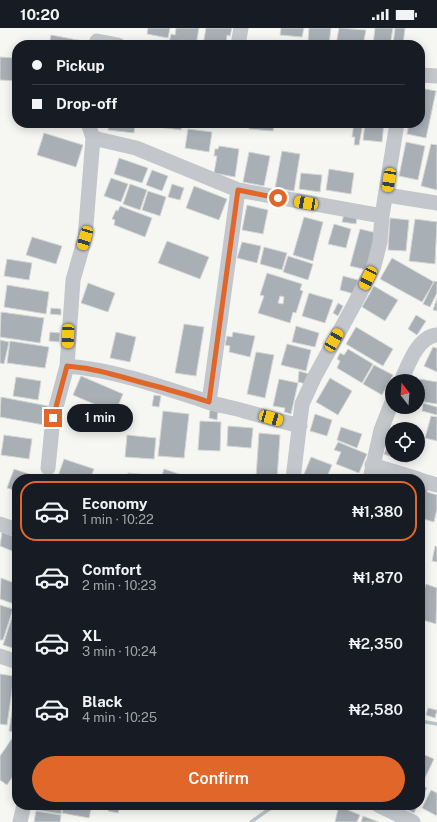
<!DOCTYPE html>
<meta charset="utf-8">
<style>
:root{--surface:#171b24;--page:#20242c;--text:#f1f3f6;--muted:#9ea1a6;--line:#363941;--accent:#e06729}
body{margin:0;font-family:"Public Sans",sans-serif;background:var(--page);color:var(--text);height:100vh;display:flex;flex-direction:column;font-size:15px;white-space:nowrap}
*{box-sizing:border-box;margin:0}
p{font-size:13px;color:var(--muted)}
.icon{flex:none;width:22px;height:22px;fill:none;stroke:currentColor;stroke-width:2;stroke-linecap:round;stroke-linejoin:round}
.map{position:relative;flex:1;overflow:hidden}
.details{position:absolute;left:12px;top:446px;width:413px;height:336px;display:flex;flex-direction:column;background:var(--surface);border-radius:16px;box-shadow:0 2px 10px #0003}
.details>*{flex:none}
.hud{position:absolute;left:12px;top:12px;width:413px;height:88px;border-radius:16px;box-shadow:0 2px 10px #0003;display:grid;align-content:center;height:88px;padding:0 20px;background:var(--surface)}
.needle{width:26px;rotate:343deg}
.fabs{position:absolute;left:385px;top:346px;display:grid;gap:8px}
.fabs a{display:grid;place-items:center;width:40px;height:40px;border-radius:50%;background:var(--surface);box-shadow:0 2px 10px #0003;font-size:20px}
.end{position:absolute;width:18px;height:18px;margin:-9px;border:5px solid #e06729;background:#fff;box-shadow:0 0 0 2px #fff}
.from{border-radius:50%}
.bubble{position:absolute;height:28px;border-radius:14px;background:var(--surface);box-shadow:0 2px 10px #0003;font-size:13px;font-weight:600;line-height:28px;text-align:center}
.car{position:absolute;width:12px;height:24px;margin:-12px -6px;border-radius:5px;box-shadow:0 0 3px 1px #0007;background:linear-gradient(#f5c518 24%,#345 0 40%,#f5c518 0 76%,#345 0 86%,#f5c518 0)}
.hud b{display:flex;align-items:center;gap:14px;height:38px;font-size:15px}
.hud b+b{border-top:1px solid var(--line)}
.hud i{width:10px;height:10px;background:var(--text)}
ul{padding:7px 0 0;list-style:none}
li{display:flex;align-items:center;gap:12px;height:60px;margin:0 8px 6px;padding:0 12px;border:2px solid transparent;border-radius:16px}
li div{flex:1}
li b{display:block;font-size:15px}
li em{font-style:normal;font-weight:600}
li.current{border-color:var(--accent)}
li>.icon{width:36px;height:36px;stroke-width:1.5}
.primary-button{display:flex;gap:8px;margin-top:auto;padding:8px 20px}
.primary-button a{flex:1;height:46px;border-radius:24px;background:var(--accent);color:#fff;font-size:16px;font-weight:600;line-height:46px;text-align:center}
.status{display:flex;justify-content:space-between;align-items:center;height:28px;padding:0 20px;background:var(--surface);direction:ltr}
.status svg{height:11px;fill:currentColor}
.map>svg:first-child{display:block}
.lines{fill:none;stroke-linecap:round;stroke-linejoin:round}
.stream{stroke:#bbc4ca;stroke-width:3.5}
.building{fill:#a8afb5;stroke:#d7d7d5;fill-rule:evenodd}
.minor{stroke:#c3c6ca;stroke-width:15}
.route{stroke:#e06729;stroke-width:5}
</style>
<div class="status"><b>10:20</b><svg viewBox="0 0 49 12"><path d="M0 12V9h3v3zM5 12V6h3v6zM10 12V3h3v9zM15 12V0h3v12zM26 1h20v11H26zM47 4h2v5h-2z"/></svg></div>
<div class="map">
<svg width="437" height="794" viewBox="0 0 437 794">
<rect width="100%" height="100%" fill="#f6f6f3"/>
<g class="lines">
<path class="stream" d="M420,693L437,696
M251,794L275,777"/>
</g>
<path class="building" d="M148,0H170L168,10L147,6Z
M176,0H199L196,17H185L186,13L181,12L180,17L169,15L171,6L175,7Z
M206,0H232L230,8L227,7L226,17H203Z
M281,0H304L302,9L280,7Z
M309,0H331L329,16L308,13Z
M339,0L366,2L363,17H336Z
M375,0H393L390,17H373Z
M395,0H405L403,17H393Z
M51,7L83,13V17H49Z
M0,29L17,30V53L0,52Z
M420,60L436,63L426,110L407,106L409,95H420Z
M109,95H135L134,105L108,102Z
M151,95H182L181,102L150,98Z
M250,95H274L273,103L249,101Z
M354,95H363L359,117H354L355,109H352Z
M365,95H384L382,114L363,112Z
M188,101L212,104L209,124L185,120Z
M44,105L83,117L76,139L37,127Z
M406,114L425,118L418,152L399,148Z
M431,116L437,117V162L421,158Z
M219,118L239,121L235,149L214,145L217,128H214L215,121H218Z
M282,123L300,126L294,163L275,160Z
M249,124L270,128L264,158L243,154Z
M119,130L148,140L142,155L114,146Z
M329,141L354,145L351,166L326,162Z
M152,142L168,148L162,163L146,157Z
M301,145L322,147L320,164L299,161Z
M111,150L128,156L121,174L104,168Z
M130,156L147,162L140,182L123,176Z
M172,156L184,160L180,172L168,169Z
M194,158L227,171L219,192L186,180Z
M148,163L166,169L160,188L142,182Z
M247,177L268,182L263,206L242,202Z
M120,178L152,190L145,209L114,197L115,192L112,191L116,182L118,183Z
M344,186L357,188L356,196L342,194Z
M304,189L323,194L313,233L293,227Z
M390,190L409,192L406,223L388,222Z
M415,191L437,194L435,236L409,233Z
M334,196L351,201L346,220L328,216Z
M360,201L377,205L367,242L350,238Z
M32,209L62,218L56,236L26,227Z
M167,213L209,229L200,251L158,235Z
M242,214L261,218L257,235L237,230Z
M264,219L287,225L282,242L260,236Z
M288,228L313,236L308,252L283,244Z
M392,230L434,254L422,274L380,251Z
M7,231L32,235L29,252L4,248Z
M267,245L302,256L300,262L303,263L296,285L293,284L290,295L258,285L264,268L260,267ZM280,268L284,269L283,276L278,275Z
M343,248L358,252L354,266L340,262Z
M434,253L437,254V265L430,279L423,276Z
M88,255L115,265L108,284L81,275Z
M7,257L49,264L46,286L4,279Z
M374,258L398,272L385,293L362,279Z
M309,265L333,272L325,295L302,288Z
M437,270V283L433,282Z
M338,275L343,278L338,288L333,285Z
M51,280L61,281V287L50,286Z
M1,284L44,290L40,315L0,309Z
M416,287L426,293L417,307L408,301Z
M184,296L204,299L196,348L175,345Z
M296,298L319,305L315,319L292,314Z
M356,299L393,321L383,338L346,316Z
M50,304L60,305L59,314L49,313Z
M116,304L136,309L130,334L110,330Z
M233,304L255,308L250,329L229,324L230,318L225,317L227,308L232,309Z
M0,312L9,314L4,336L0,335Z
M10,313L49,319L45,340L7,335Z
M287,316L311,322L306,343L281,337Z
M433,319L437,320V344L424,338Z
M348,321L373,336L362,355L337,340L340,333L337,331L340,325L344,327Z
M256,324L274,327L265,370L247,366Z
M374,337L393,347L382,367L363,356Z
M299,343L309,346L306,356L298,354Z
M81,348L123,366L115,385L73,367Z
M16,349L41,353L38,372L13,368Z
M330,350L352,363L338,387L316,374Z
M279,351L298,355L291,386L284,384L285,380L273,378Z
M420,351L437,354V376L418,373V358Z
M154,367L161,368L159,379L152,378Z
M1,369L48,378L44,397L0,389Z
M423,375L437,379V387L422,383Z
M210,382L218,383L217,392L209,390Z
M163,383L189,386L184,430L158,428Z
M315,386L332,392L327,408L310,403Z
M431,388L437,389V413L425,410Z
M200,393L221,394L220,423L198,422Z
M228,398L253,400L251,420L227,418Z
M341,399L362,406L357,420L337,412Z
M259,405L280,407L277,451L256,450Z
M4,407L32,411L29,431L1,427Z
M127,407L156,410L154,431L125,429Z
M392,408V427H411L407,435L384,426Z
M338,414L367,426L359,445L336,436L341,424L334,422Z
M311,429L332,437L326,451H302Z
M64,431L94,441L90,451H57Z
M14,441L44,451H17V463L7,460Z
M164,441L185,448L184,451H161Z
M128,445L148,447L147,451H127Z
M422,458L428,459L427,464L437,467V481L434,494L420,490V465Z
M2,504L17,510V525L0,518Z
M435,518L437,519V534L432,533Z
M1,550L17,556V577L0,571Z
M426,556L437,560L436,596L420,591V574Z
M0,577L13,581L3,612H0Z
M12,589L17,590V606L13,620L3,617Z
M0,646L14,648L7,697L0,696Z
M16,658H17V705L9,703Z
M428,680L437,682L435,690L426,687Z
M13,709L17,712V742L7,757L0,752V728Z
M420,725L434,731L423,754L420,753Z
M420,757L427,760L420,773Z
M431,762L437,765V788L422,780Z
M37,777H62L61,786L36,782Z
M64,777H92L89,790L62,785Z
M109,777H120L118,785L108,783Z
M339,777H350L348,782L360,787L357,794H335Z
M398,777H418L414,785Z
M36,783L61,787L60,794H34Z
M363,788L379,794H361Z"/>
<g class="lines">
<path class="minor" d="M97,13L118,17
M238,17L241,0
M420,47L437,48
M93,110L136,120L238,162L382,188
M387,167L437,175
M67,338C115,342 162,359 208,374C220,378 232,379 244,383C262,388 281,393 300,398
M401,353C408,338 417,309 437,307
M209,374L238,162
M372,437L418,451
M48,440L53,390L67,338L73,252L85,210L93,110L88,95
M293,451L302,376L314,350L355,275L374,238L380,214L382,188L397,95
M370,451L381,402L392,374
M420,452L437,457
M0,496L17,502
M0,628L17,634
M378,777L413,794
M20,794L24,777"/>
</g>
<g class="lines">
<path class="route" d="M53,390L67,338C102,341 126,351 159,359C176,364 192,368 209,374L238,162L278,170"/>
</g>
</svg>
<div class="fabs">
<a><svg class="needle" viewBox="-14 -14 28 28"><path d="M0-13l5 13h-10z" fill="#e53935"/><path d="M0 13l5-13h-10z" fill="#9ea1a6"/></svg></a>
<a><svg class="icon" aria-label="locate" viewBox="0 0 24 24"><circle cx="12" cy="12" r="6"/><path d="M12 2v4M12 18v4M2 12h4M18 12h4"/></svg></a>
</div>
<i class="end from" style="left:278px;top:170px"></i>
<i class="end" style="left:53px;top:390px"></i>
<div class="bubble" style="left:67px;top:376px;width:66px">1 min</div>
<i class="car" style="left:389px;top:152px;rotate:189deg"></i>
<i class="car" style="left:306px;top:175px;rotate:280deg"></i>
<i class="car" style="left:85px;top:210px;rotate:197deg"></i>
<i class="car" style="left:368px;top:250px;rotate:206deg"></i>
<i class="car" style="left:68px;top:308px;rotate:182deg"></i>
<i class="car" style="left:334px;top:312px;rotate:30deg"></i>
<i class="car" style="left:271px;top:390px;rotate:106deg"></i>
<div class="hud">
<b><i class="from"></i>Pickup</b>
<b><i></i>Drop-off</b>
</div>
<section class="details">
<ul>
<li class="current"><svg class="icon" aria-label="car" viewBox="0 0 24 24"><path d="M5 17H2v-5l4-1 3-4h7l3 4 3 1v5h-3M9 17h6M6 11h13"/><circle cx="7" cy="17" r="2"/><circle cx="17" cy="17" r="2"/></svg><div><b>Economy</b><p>1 min · 10:22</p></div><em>₦1,380</em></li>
<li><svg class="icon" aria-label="car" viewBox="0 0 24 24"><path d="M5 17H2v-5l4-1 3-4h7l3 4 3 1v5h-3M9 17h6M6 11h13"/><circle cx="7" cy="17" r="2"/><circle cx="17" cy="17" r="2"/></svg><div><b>Comfort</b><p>2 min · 10:23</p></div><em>₦1,870</em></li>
<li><svg class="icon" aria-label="car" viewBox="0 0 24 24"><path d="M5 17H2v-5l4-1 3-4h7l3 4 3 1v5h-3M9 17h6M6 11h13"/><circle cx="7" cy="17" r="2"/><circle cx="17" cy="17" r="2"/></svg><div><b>XL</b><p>3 min · 10:24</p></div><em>₦2,350</em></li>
<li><svg class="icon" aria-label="car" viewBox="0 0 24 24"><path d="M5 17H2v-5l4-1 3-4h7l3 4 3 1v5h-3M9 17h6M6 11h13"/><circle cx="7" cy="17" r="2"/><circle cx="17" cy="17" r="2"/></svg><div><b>Black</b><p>4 min · 10:25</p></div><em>₦2,580</em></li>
</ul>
<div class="primary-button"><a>Confirm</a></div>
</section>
</div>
